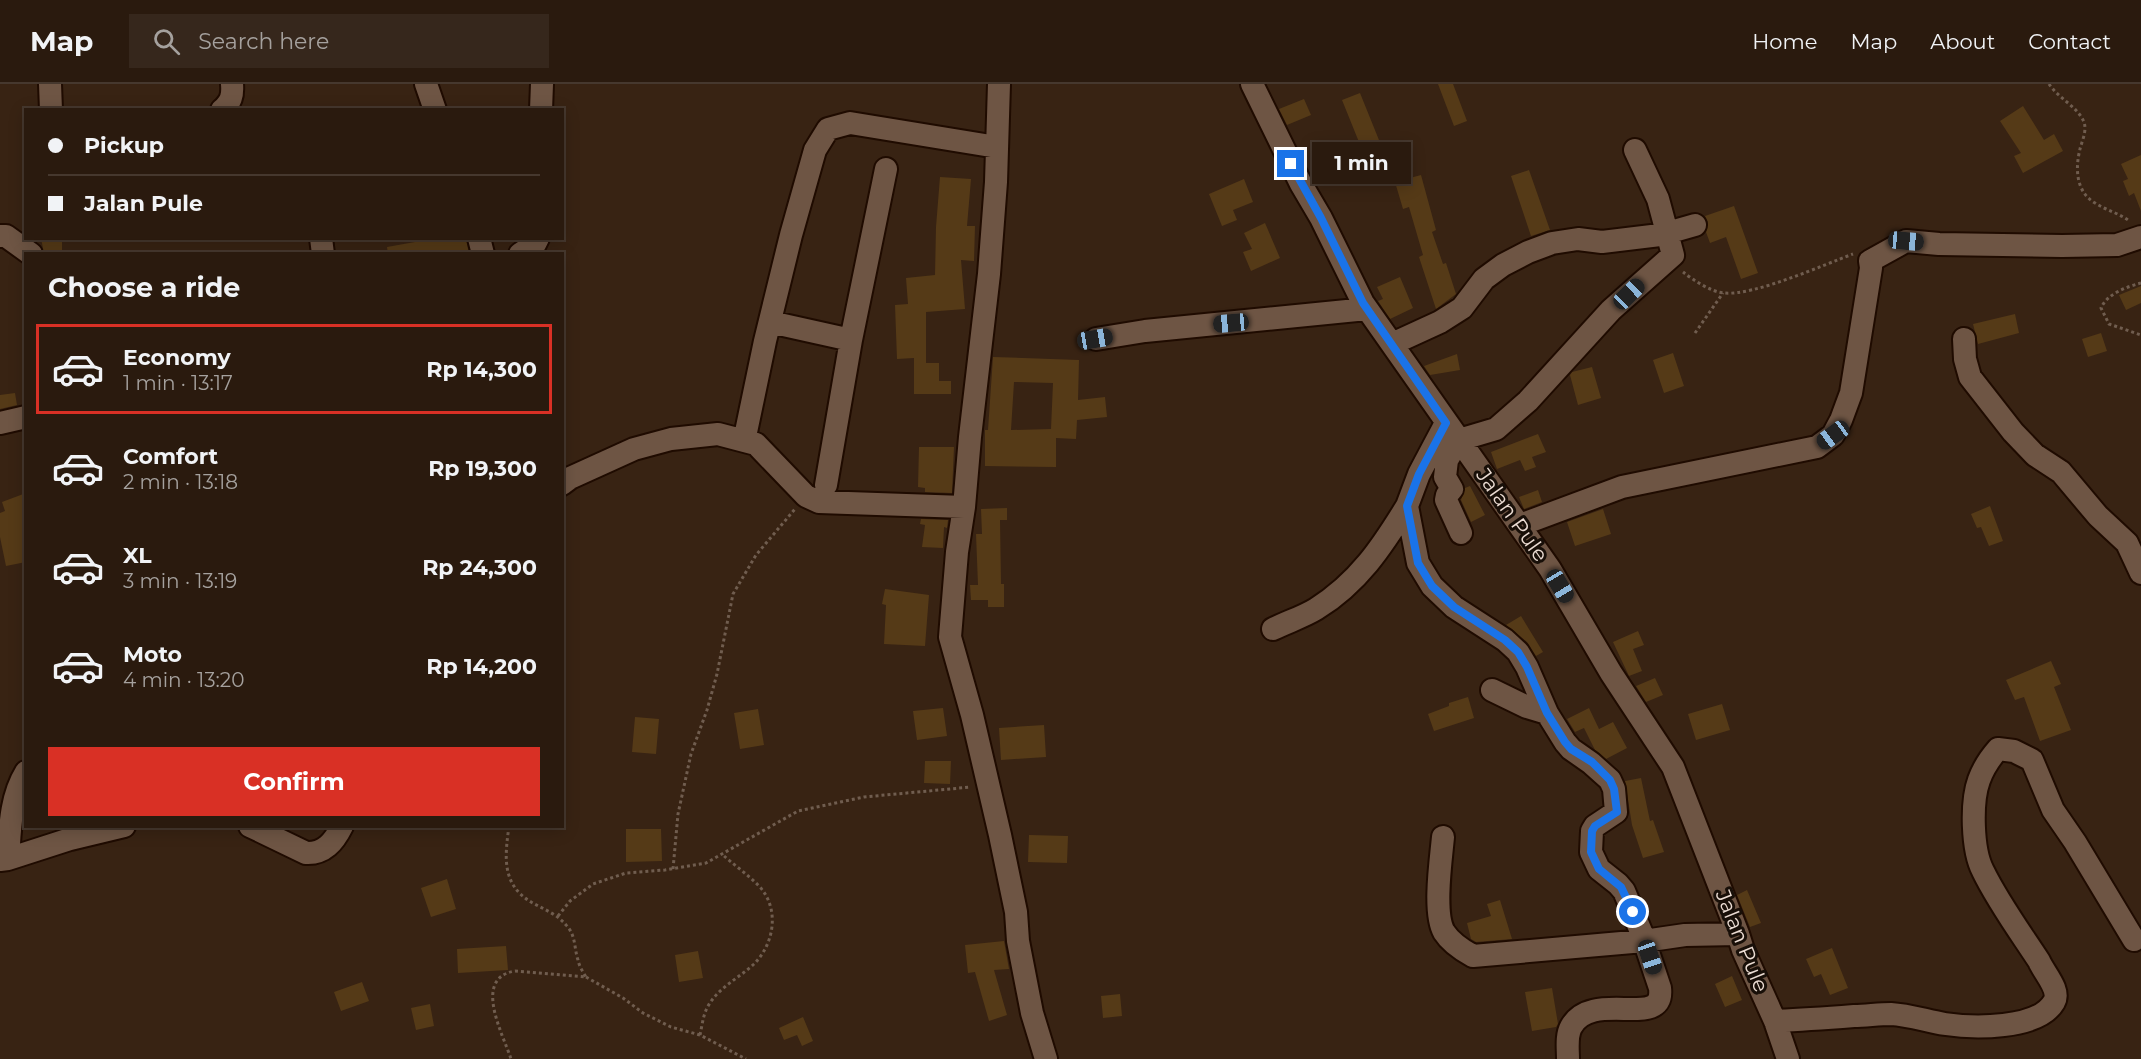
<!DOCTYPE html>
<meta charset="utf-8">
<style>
:root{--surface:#2a1a0e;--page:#36271c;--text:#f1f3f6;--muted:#a5a19e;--line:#46382e;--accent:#d93025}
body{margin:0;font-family:Montserrat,sans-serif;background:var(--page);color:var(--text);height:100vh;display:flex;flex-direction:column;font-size:22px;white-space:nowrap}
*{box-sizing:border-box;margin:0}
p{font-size:20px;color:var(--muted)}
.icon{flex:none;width:33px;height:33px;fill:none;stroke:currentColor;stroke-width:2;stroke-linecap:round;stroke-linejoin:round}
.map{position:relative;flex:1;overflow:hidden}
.sheet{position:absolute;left:24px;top:168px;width:540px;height:576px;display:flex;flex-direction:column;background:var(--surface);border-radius:0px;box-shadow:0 3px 15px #0003,0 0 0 2px var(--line)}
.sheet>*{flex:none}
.banner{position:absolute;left:24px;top:24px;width:540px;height:132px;border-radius:0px;box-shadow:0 3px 15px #0003,0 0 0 2px var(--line);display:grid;align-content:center;height:132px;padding:0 24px;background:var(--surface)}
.end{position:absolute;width:27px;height:27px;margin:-14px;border:8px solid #1a73e8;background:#fff;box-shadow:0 0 0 3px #fff}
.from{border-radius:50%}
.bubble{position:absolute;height:42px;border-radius:0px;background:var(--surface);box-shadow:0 3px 15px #0003,0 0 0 2px var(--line);font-size:20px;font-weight:700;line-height:42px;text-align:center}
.car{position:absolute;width:18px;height:36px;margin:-18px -9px;border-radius:8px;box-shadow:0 0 4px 2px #0007;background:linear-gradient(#222 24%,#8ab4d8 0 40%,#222 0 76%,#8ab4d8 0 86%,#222 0)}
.banner b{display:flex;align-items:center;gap:21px;height:57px;font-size:22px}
.banner b+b{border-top:2px solid var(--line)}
.banner i{width:15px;height:15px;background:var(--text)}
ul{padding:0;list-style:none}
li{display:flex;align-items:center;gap:18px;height:90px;margin:0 12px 9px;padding:0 12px;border:3px solid transparent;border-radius:0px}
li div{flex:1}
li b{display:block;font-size:22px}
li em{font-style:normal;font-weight:700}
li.selected{border-color:var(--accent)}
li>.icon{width:54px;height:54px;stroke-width:1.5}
h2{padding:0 24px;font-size:27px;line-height:72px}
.action{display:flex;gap:12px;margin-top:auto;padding:12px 24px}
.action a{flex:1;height:69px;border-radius:0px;background:var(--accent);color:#fff;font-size:24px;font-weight:700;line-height:69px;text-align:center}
header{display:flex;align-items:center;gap:36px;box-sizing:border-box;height:84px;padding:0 30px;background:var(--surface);border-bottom:2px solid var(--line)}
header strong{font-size:28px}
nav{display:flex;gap:33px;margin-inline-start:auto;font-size:21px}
.search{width:420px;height:54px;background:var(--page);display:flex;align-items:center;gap:15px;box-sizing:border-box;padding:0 21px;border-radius:0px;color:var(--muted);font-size:22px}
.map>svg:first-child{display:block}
.building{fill:#553a17;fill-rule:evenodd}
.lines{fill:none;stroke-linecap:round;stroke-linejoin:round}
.minor-casing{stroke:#1f0b00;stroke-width:26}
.path{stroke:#705d4f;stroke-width:3;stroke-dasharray:3 3;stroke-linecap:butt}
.minor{stroke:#6e5544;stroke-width:22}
.route{stroke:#1a73e8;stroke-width:8}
.labels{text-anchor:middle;stroke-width:6;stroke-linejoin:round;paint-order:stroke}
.street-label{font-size:21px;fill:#ebdcd3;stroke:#180f08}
</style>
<header>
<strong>Map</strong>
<div class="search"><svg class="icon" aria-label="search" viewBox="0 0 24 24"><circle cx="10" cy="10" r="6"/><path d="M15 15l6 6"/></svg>Search here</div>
<nav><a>Home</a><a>Map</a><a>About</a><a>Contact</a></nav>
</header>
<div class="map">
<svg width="2141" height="975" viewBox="0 0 2141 975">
<rect width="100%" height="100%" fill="#382313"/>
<path class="building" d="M1438,0H1453L1467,37L1454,42Z
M1360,9L1381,61L1363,68L1342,16Z
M1304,15L1311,31L1287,41L1279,25Z
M2023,22L2044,56L2054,50L2063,67L2023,89L2014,72L2021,69L2000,37Z
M2141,71V127L2134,109L2129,112L2123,97L2128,95L2121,80Z
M1529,86L1550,146L1531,152L1511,92Z
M1421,91L1436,146L1432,148L1443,180L1446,179L1456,210L1436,225L1419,173L1423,171L1409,123L1403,125L1395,98Z
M940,93L971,95L967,142H975L974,177L961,176L965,225L926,228V279H939V297H951V310H914V274L897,275L895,221L908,220L906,194L935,191L936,143Z
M1244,95L1253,118L1233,126L1237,136L1222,142L1209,110Z
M1734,122L1758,189L1741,195L1726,153L1710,159L1706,148L1708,138L1705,132Z
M1265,139L1280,174L1251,187L1243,168L1252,165L1244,149Z
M41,154H62V170H44Z
M425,154H466L469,170H388L387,163L426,156Z
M1400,193L1413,224L1390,235L1378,217L1383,215L1377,203Z
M2141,202V219L2126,226L2119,211Z
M2015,230L2019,249L1978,260L1973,240Z
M2101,249L2107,267L2088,273L2082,255Z
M1673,269L1684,302L1664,309L1653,276Z
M1457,270L1460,286L1430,291L1424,282Z
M993,273L1079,276L1078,316L1105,313L1107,333L1077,336L1076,355L1056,354V383L985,382V346H988ZM1014,298L1053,299L1051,345L1011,346Z
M1592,283L1601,314L1578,321L1570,291L1572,288Z
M15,309L17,321L0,325V311Z
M1538,350L1546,368L1532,373L1536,383L1525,387L1520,376L1497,385L1491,368Z
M919,363H954L952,409L925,408V404L918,403Z
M1470,402L1485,431L1471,438L1461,416L1465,404Z
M1538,406L1542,418L1524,425L1519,413Z
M26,409V478L6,482L0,453V429L5,427L2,418Z
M1990,422L2003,457L1989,462L1981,443L1977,444L1971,430Z
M1007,424V436H1000L1001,500H1004V523H988V516H971L970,501H978L976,450H982L981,425Z
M1603,425L1611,450L1575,462L1567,438Z
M921,435L948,436L947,444L944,443L943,464L922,463L925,441L920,440Z
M885,505L929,511L925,562L884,560L886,521L882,520Z
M1521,532L1543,568L1536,572L1527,558L1506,541Z
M1638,547L1644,561L1633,565L1642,587L1629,592L1613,558Z
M2051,577L2061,600L2054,603L2071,646L2040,657L2024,613L2015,616L2006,596Z
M1655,594L1663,611L1646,618L1636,602Z
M1468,613L1474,634L1434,647L1428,630L1449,622V619Z
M1722,620L1730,646L1696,656L1688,630Z
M943,624L947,652L917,656L913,627Z
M1589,624L1599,645L1613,638L1627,664L1606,675L1595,666L1584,644L1575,648L1567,635Z
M758,625L764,661L740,665L734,629Z
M635,633L659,635L656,670L632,668Z
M1044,641L1046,673L1001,676L999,644Z
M925,677H951L950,700L924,699Z
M1641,694L1650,737L1653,736L1664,768L1643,774L1632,741L1625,697Z
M626,745H661L662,777L626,778Z
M1029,751L1068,752L1067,779L1028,778Z
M447,795L456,825L431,833L421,804Z
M1747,806L1761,839L1750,843L1737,811Z
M1500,816L1512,855L1476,858L1471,855L1467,839L1491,832L1487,820Z
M1004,857L1009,885L994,886L1007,931L989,937L975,888L968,889L965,861Z
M506,862L508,886L458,889L457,865Z
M1832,864L1848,904L1830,911L1821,890L1814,893L1806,875Z
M698,867L703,894L679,898L675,871Z
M1732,892L1742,916L1725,923L1715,900Z
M362,898L369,917L341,927L334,908Z
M1552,904L1558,940L1556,943L1532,947L1525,908Z
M1120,910L1122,932L1103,934L1101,912Z
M430,920L434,942L416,946L411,924Z
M803,933L813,957L802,962L797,951L784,956L779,944Z"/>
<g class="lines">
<defs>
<path id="minor" d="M50,0L51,26
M426,0L435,26
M999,0L996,98L989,190L970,353L964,423L957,468L950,553L972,631L1000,751L1016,828L1018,857L1032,929L1046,975
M1252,0L1301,100L1321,134L1363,219L1550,485L1611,589L1673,683L1738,850L1743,866L1775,937L1788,975
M222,26C231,18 233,12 232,0
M541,26L542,0
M0,152H6L31,170
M321,154L323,170
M479,154L483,170
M520,170L535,160L538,154
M770,238L851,256
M1096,255L1145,247L1367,225
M1964,255L1965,275L1970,293L2013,348L2035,371L2061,388L2098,432L2127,459L2141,489
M1392,260L1440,238L1462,224L1484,195L1503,181L1528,168L1552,159L1578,155L1602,158L1660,151L1695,141
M0,339L26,333
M1446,339L1419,390L1407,422L1418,479L1432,502L1454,523L1505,556L1518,568L1527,583L1547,629L1565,658L1571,665L1591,679L1610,696L1614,705L1616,728L1595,742L1592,747L1591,768L1599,785L1618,800L1624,807L1642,850L1660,904C1665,947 1592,904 1571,943C1566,952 1568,965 1568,975
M746,348L765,257L791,151L815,66L828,45L850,39L997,63
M562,400L570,394L634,365L671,355L718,350L756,360L806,412L819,418L964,423
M826,401L851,256L886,85
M1520,441L1622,403L1817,363L1833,351L1841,336L1851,309L1871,184L1870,177L1906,157L1939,160L2062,162L2117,161L2141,153
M1461,449L1446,416L1447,411L1452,405L1445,393L1447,376L1459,356L1496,345L1528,317L1611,226L1673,171L1658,115L1635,66
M1273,545C1287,538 1303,533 1316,525C1358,499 1382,463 1407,422
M1492,606L1527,623L1547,629
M250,742L306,769C324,770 334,758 342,742
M1443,753C1441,775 1433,829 1444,848C1451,859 1462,866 1473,872L1644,857L1685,851L1738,850
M8,775C10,746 10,714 26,688
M0,776L8,775L70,755L124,742
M1775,937C1801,936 1828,934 1854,932C1866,932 1878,930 1891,930C1909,931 1927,937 1945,940C1972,944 2038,946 2054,918C2061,906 2044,889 2039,877C2020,848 1998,818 1983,787C1972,766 1971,718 1979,696C1983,685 1990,674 1998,665L2014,667L2032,676L2053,726L2075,758L2134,856"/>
</defs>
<use href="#minor" class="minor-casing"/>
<path class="path" d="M2049,0C2058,14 2078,23 2084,38C2087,47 2082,57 2080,65C2075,85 2076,108 2095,119C2106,126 2118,129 2128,136
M1683,188C1693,196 1711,208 1724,209C1754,212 1823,181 1853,170
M2141,199C2126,203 2107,210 2101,224L2109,240L2141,251
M1695,249L1723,209
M509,742C505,772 501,800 531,818C543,825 557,830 566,841C576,851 574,864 578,876C579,882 583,888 586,893L515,887C472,894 503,950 511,975
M673,785L678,730L691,670L707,626L717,590L733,510L756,471L795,425
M558,832L570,817L593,800L626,789L665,786L706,779L798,727L864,713L971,703
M586,893L623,914L643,929L671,943L700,951L746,975
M700,951C702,942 703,932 707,924C717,904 738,895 754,880C775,859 780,823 758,801C747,790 734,781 723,771"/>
<use href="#minor" class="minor"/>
</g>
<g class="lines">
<path class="route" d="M1291,80L1321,134L1363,219L1446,339L1419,390L1407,422L1418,479L1432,502L1454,523L1505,556L1518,568L1527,583L1547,629L1565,658L1571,665L1592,678L1610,696L1614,705L1617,728L1595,742L1592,747L1591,768L1599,785L1621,803L1633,828"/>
</g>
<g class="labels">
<g class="street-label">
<text transform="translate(1512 431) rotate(55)" y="7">Jalan Pule</text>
<text transform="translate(1742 857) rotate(68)" y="7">Jalan Pule</text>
</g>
</g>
</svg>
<i class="end from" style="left:1633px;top:828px"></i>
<i class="end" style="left:1291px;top:80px"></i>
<div class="bubble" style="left:1312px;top:58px;width:99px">1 min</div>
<i class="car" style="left:1906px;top:157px;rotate:95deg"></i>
<i class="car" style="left:1629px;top:210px;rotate:46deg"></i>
<i class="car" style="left:1231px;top:239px;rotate:265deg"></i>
<i class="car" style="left:1095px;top:255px;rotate:80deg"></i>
<i class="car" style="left:1833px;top:351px;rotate:234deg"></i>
<i class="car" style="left:1560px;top:502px;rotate:149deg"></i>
<i class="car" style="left:1650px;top:873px;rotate:161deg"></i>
<div class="banner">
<b><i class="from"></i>Pickup</b>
<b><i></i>Jalan Pule</b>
</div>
<section class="sheet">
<h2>Choose a ride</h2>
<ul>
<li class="selected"><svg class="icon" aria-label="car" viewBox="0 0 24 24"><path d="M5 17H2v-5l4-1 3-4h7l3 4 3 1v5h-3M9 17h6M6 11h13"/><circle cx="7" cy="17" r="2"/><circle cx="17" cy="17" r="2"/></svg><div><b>Economy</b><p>1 min · 13:17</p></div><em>Rp 14,300</em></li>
<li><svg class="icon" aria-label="car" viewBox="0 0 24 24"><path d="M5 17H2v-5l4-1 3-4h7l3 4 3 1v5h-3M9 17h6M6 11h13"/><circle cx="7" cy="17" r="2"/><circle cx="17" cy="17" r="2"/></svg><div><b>Comfort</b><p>2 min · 13:18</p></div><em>Rp 19,300</em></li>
<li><svg class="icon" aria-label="car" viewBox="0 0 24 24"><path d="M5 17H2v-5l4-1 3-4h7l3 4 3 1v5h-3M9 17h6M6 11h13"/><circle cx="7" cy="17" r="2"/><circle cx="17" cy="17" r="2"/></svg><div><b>XL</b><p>3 min · 13:19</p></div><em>Rp 24,300</em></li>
<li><svg class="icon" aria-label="car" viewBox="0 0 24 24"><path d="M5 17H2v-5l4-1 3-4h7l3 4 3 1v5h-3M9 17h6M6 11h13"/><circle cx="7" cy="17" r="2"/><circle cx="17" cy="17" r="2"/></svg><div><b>Moto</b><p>4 min · 13:20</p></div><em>Rp 14,200</em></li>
</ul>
<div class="action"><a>Confirm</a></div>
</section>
</div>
